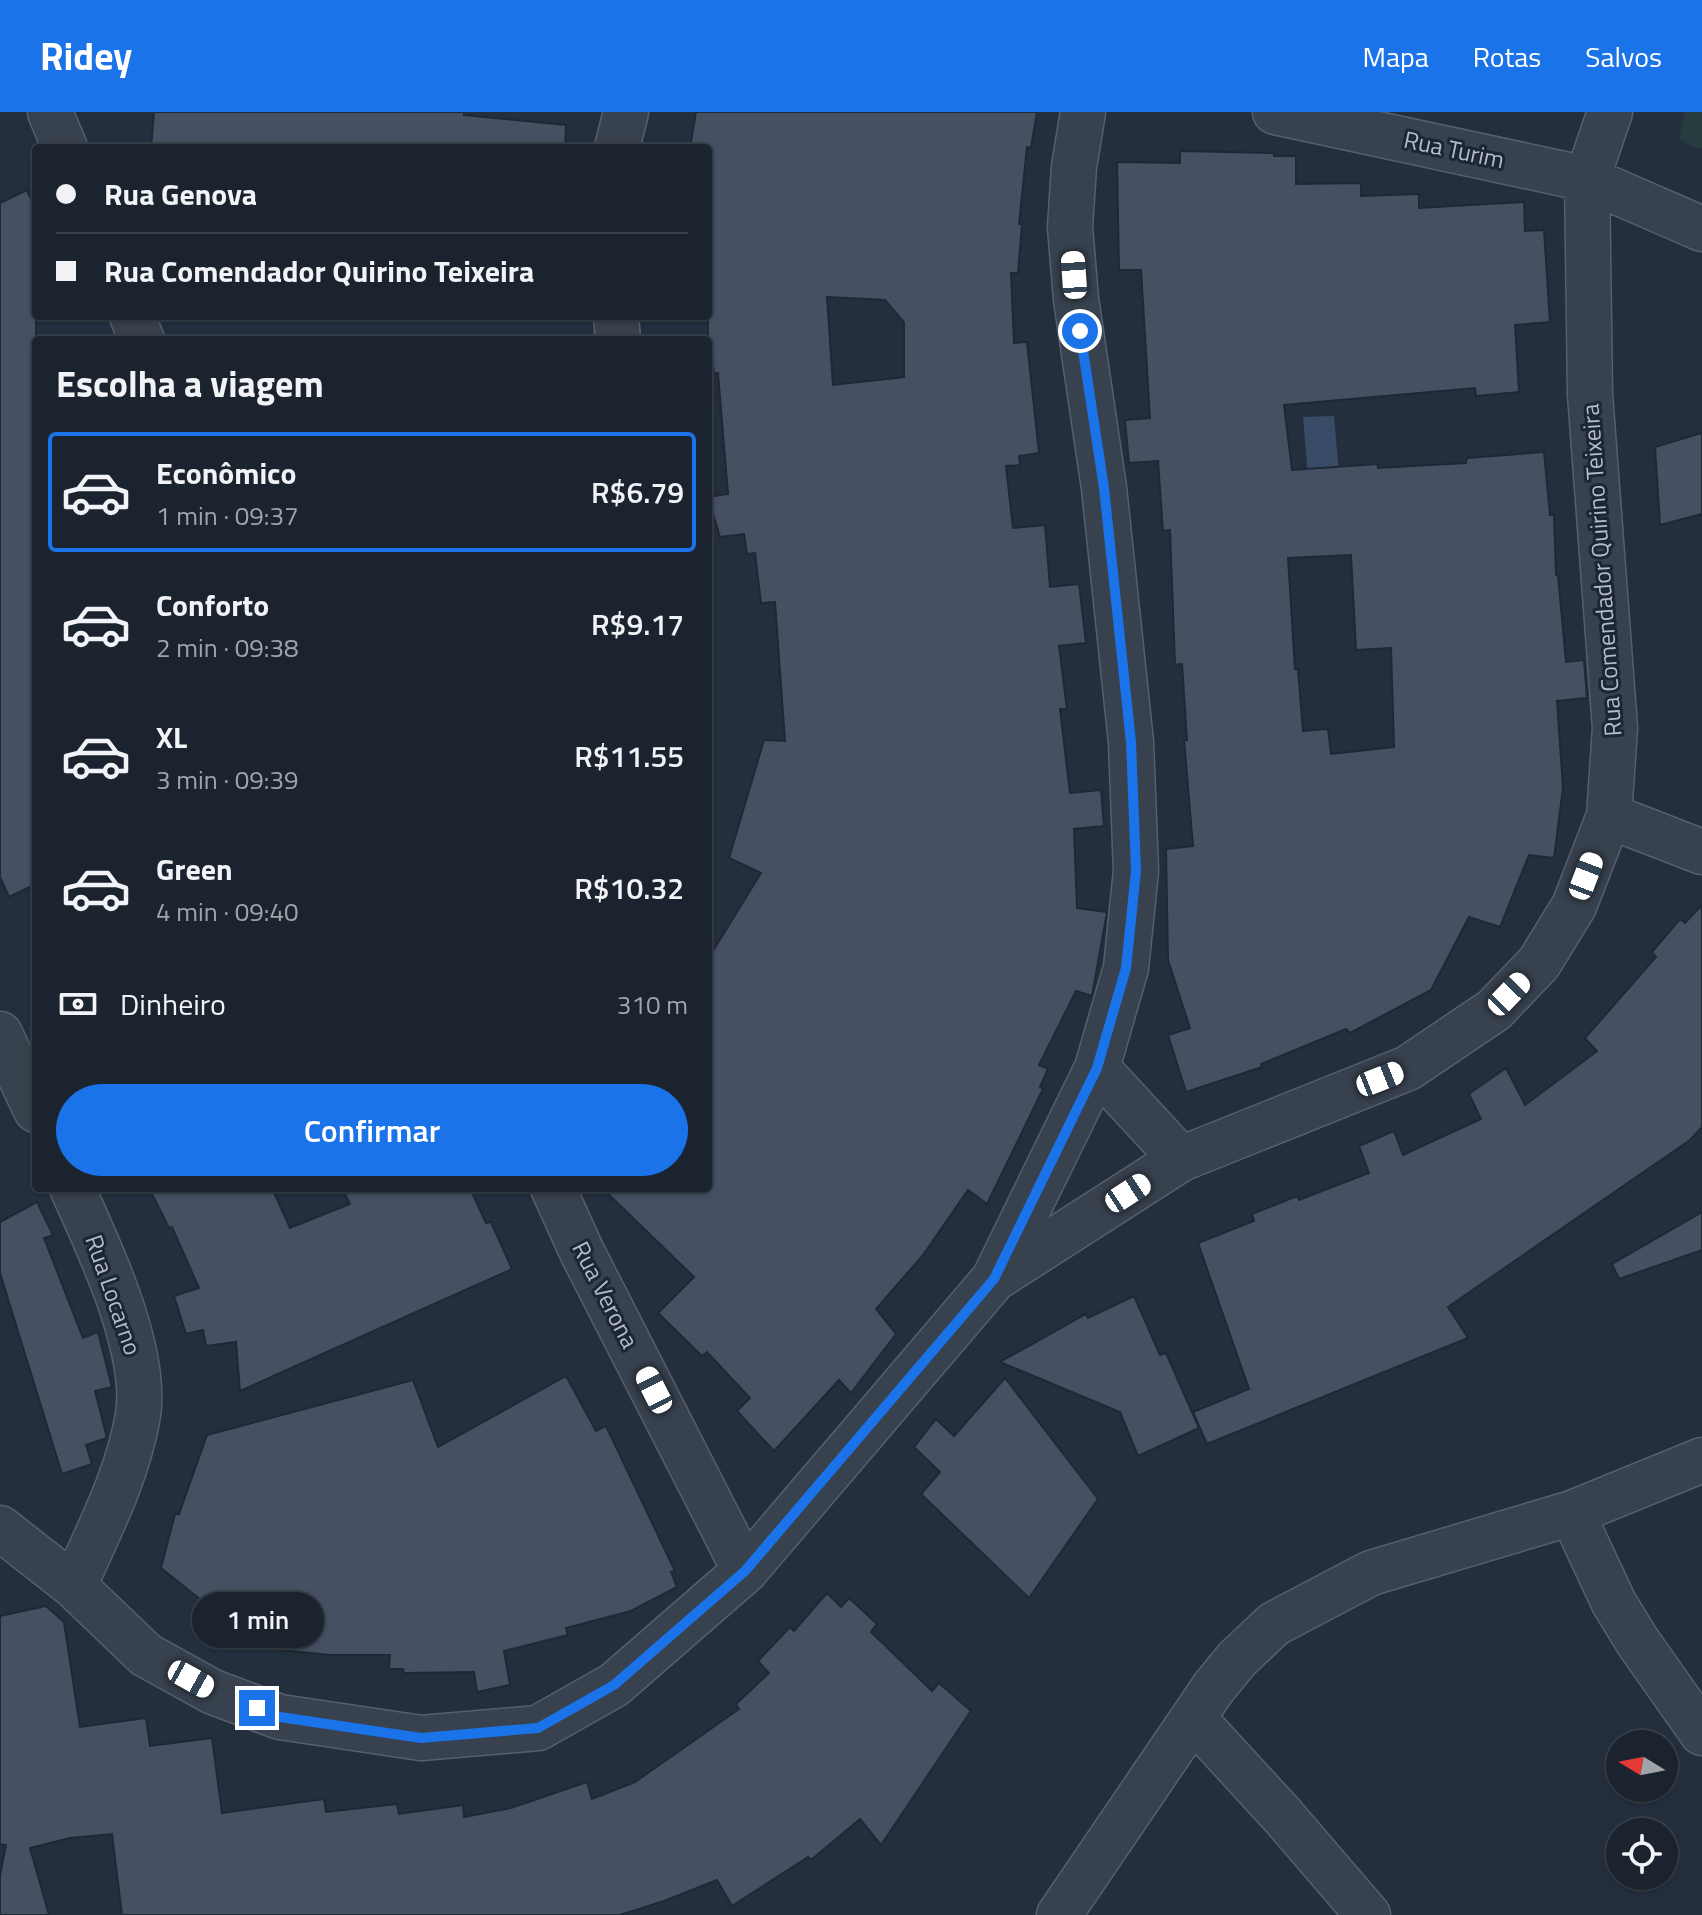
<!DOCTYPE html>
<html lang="pt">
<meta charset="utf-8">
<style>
:root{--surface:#1b232e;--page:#282f3a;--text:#f1f3f6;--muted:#a0a4aa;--line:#39404a;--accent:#1a73e8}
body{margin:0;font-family:"Titillium Web",sans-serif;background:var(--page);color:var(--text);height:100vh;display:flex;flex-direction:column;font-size:30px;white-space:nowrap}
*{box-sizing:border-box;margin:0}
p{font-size:26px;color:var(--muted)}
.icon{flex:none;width:44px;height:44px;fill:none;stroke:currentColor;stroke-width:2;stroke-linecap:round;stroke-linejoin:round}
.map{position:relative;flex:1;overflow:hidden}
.details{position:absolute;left:32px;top:224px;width:680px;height:856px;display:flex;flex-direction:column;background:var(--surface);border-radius:8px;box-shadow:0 2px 6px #0004,0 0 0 2px var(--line)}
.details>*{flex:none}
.top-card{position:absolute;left:32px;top:32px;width:680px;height:176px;border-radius:8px;box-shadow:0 2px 6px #0004,0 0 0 2px var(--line);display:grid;align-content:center;height:176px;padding:0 24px;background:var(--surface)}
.needle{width:52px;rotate:280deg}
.buttons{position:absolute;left:1606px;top:1618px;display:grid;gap:16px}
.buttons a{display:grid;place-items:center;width:72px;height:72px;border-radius:50%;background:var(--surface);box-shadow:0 2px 6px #0004,0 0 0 2px var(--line);font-size:40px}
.end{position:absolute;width:36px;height:36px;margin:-18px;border:10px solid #1a73e8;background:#fff;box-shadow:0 0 0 4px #fff}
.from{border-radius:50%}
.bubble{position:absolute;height:56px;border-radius:28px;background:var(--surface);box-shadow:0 2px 6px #0004,0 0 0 2px var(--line);font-size:26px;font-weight:600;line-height:56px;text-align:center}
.car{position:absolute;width:24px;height:48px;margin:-24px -12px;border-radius:10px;box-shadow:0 0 6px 2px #0007;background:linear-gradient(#fff 24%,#345 0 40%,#fff 0 76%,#345 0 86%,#fff 0)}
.top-card b{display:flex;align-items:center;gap:28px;height:76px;font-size:30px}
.top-card b+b{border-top:2px solid var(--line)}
.top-card i{width:20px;height:20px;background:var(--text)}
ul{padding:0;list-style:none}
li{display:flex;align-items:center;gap:24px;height:120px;margin:0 16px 12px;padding:0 8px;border:4px solid transparent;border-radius:8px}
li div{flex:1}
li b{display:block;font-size:30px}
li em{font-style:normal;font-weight:600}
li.selected{border-color:var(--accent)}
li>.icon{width:72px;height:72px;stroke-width:1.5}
h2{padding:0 24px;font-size:36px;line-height:96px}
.pay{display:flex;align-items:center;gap:20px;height:88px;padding:0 24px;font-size:30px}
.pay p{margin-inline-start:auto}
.cta{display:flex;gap:16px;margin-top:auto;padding:16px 24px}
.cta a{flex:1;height:92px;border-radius:48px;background:var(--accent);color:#fff;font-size:32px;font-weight:600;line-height:92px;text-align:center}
header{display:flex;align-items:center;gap:48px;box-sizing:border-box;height:112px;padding:0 40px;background:var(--accent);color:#fff}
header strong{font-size:38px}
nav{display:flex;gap:44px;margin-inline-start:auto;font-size:28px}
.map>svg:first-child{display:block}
.green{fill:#263c3f}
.water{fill:#394c67}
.building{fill:#455162;stroke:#1f2835;stroke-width:2;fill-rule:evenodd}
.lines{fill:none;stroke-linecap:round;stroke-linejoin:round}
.minor-casing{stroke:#565f6c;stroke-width:47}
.minor{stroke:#38414e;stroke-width:44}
.route{stroke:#1a73e8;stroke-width:10}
.labels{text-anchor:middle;stroke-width:6;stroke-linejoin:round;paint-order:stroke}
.street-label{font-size:24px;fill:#b4bcc9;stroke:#1d2633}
</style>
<header>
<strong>Ridey</strong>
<nav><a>Mapa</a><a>Rotas</a><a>Salvos</a></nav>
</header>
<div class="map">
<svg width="1702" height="1803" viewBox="0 0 1702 1803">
<rect width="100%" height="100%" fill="#242f3e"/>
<path class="green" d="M1685,0H1702V37L1691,34L1679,26Z"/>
<path class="water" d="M1334,304L1339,363L1308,364L1303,305Z"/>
<path class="building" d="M154,0H464V3L566,13L565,36H151Z
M696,0H1037L1031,36L1027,35L1019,112H1022L1018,161H1011L1014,231L1027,230L1039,341L1019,344L1020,353L1006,354L1013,416L1045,413L1050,475L1079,472L1086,531L1059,534L1067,597H1060L1070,681L1101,678L1104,714L1074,717L1077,796L1107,800L1092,884L1076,879L1039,953L1048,957L1040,975L1043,977L987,1092L968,1078L923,1143L876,1197L896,1222L851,1281L839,1268L774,1339L737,1299L750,1286L707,1240L702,1244L658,1201L694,1165L602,1076H708V847L761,761L729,746L764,628L785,629L775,490L761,491L755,441L747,442L744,422L720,425L708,385L728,382L718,261L714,262L713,252L708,253V36H690ZM827,185L885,188L904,210V265L833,273Z
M1180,39L1274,41V44H1296V72L1361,71V84L1419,82V96L1524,90L1525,119L1544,118L1550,210L1515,213L1519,280L1476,284L1475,276L1284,293L1292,358L1378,352V356L1466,351L1467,346L1544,340L1550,403H1554L1556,463H1558L1566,550L1584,548L1587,586L1557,589L1563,676L1554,746L1529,743L1500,815L1469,805L1431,878L1350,921L1346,917L1261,952L1262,955L1186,980L1168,923L1190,916L1168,848L1166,737L1193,734L1184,628H1187L1182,552L1175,553L1170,418L1163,419L1158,349L1129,351L1125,308L1150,306L1141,158H1119L1117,50L1180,51ZM1351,443L1356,538L1391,536L1394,635L1331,642L1328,617L1303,619L1298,557H1295L1288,446Z
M27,78L36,98V772L9,785L0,765V91Z
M1702,321V402L1660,413L1655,335Z
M1702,793V1015L1690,1028L1448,1195L1468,1226L1207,1332L1193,1300L1249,1277L1198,1131L1254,1109L1252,1102L1297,1084L1299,1088L1369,1061L1359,1034L1394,1019L1403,1043L1481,1007L1469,982L1506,956L1525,993L1597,939L1585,926L1656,845L1652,840L1680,807L1685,811Z
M149,1076H272L290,1116L350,1092L342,1076H470L486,1111L491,1110L512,1157L240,1279L236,1230L206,1234L203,1218L186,1222L174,1184L199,1176L172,1115L169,1116Z
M37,1090L53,1123L44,1126L83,1226L98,1220L112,1275L95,1279L107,1326L86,1333L92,1352L62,1362L0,1161V1110Z
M1702,1100V1138L1619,1167L1612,1152Z
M1134,1184L1160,1243L1166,1241L1199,1316L1138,1344L1120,1300L1000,1250L1086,1202L1088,1206Z
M566,1264L596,1319L606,1314L675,1459L671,1460L677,1475L631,1499L566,1516L568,1523L504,1539L510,1573L477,1580L474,1560L404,1561L403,1557H389L390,1543H330L261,1536L161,1456L175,1402H179L207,1323L413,1268L438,1335Z
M1005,1266L1098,1387L1029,1486L921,1382L940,1360L914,1335L936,1307L954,1324Z
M827,1481L841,1495L849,1486L877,1512L871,1520L932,1579L939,1571L971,1599L881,1733L860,1707L811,1748L808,1745L732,1794L717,1768L664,1789L620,1803H122L112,1722L70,1726L30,1736L49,1803H0V1763L6,1733L0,1732V1504L46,1494L64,1510L80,1615L146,1606L150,1634L212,1626L222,1701L324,1687L326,1700L397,1692L399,1702L463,1693L464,1705L511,1696L587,1670L592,1687L635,1670L739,1597L736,1592L769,1561L758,1549L790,1515L794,1519Z"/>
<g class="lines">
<defs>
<path id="minor" d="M50,0L65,36
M1275,0L1587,67L1702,117
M617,36L626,0
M132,204L142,228
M616,204L618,228
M1609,704L1702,740
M0,922L36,998
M1097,956L1181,1047
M72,1076C99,1135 148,1238 138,1303C128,1363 99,1418 74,1474
M553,1076L582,1140L745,1459
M994,1167L1097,956L1126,856L1136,759L1131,630L1104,376L1076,187L1070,115L1074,55L1083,0
M1572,1401L1614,1491L1638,1530L1702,1621
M0,1416L74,1474L146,1543L213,1580L280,1605L421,1626L538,1616L614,1573L745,1459L994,1167L1181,1047L1408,956L1494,898L1539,851L1574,794L1609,704L1615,616L1590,282L1587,67L1610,0
M1193,1606L1283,1704L1368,1803
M1059,1803L1214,1575L1237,1547L1274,1512L1371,1461L1572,1401L1702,1348"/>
</defs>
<use href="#minor" class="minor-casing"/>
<use href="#minor" class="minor"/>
</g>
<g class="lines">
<path class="route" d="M257,1596L280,1605L421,1626L538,1616L614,1573L745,1459L994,1167L1097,956L1126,856L1136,759L1131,630L1104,376L1080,219"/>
</g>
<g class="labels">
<g class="street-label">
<text transform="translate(1454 38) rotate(12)" y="8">Rua Turim</text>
<text transform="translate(1602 458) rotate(-94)" y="8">Rua Comendador Quirino Teixeira</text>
<text transform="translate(113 1183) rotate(71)" y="8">Rua Locarno</text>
<text transform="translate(605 1183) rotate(63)" y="8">Rua Verona</text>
</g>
</g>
</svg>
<div class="buttons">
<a><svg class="needle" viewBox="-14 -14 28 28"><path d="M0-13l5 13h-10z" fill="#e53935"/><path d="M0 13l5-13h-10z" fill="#a0a4aa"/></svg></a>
<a><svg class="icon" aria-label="locate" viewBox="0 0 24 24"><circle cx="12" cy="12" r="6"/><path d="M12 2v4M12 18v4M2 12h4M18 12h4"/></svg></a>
</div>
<i class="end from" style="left:1080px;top:219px"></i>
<i class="end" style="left:257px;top:1596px"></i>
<div class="bubble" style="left:192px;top:1480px;width:132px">1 min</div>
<i class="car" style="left:1074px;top:163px;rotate:356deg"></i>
<i class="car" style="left:1586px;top:764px;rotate:21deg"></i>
<i class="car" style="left:1509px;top:882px;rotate:44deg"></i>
<i class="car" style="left:1380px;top:967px;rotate:68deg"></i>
<i class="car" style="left:1128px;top:1081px;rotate:57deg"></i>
<i class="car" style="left:654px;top:1278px;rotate:333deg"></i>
<i class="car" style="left:191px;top:1567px;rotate:119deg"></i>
<div class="top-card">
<b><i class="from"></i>Rua Genova</b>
<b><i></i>Rua Comendador Quirino Teixeira</b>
</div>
<section class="details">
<h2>Escolha a viagem</h2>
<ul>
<li class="selected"><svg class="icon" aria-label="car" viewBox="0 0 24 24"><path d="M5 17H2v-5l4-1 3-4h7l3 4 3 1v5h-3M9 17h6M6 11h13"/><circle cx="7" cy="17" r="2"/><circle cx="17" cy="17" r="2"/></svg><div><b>Econômico</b><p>1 min · 09:37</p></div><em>R$6.79</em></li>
<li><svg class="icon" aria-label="car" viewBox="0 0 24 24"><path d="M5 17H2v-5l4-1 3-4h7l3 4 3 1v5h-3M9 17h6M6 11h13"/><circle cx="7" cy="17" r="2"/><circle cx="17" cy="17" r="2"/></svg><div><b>Conforto</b><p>2 min · 09:38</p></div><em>R$9.17</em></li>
<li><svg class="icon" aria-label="car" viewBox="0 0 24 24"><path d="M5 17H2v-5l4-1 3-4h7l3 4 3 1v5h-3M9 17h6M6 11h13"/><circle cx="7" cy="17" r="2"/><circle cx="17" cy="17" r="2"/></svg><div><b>XL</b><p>3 min · 09:39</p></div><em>R$11.55</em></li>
<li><svg class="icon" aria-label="car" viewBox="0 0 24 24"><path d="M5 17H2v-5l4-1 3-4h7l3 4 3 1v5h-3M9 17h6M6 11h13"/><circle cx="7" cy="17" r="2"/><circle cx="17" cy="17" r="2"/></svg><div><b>Green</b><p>4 min · 09:40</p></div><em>R$10.32</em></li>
</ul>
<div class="pay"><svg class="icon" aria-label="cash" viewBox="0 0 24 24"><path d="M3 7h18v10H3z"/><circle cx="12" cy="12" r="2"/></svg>Dinheiro<p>310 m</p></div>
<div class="cta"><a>Confirmar</a></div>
</section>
</div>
